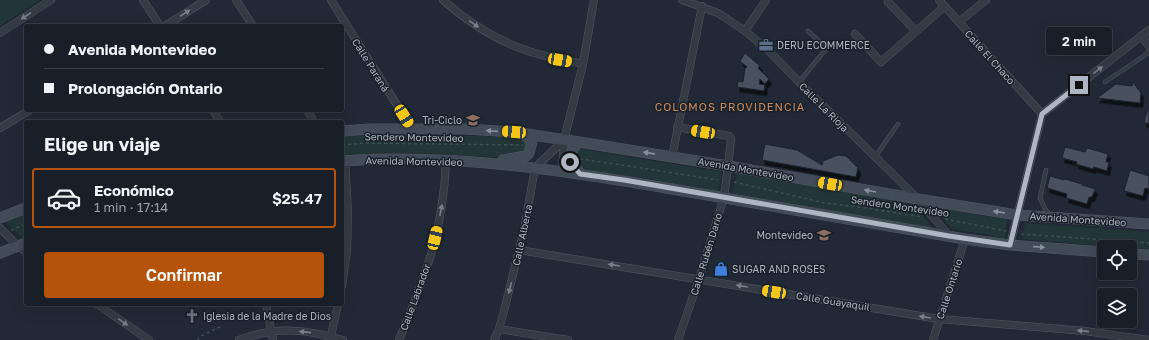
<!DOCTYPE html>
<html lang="es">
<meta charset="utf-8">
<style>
:root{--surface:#181f28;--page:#252c34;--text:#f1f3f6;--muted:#9fa2a8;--line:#363d45;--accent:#b45309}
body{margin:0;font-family:"Golos Text",sans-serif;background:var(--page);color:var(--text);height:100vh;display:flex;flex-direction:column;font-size:15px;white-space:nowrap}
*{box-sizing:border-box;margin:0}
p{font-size:13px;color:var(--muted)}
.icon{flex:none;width:22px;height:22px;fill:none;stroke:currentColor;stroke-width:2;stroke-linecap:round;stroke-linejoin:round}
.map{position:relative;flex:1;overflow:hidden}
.panel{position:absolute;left:24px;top:120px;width:320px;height:186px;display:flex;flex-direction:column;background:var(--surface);border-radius:4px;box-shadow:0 4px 16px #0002,0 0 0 1px var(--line)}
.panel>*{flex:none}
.banner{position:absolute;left:24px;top:24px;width:320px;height:88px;border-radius:4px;box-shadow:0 4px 16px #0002,0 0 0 1px var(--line);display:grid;align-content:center;height:88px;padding:0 20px;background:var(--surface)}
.tools{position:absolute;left:1097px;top:240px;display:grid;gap:8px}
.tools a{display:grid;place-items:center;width:40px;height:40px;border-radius:4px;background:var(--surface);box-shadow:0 4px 16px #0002,0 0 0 1px var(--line);font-size:20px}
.end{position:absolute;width:18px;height:18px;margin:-9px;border:5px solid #adb6c2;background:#111;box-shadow:0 0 0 2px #111}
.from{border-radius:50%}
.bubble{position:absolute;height:28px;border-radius:4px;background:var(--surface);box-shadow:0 4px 16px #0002,0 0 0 1px var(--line);font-size:13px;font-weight:600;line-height:28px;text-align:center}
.car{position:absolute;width:12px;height:24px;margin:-12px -6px;border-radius:5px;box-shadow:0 0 3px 1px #0007;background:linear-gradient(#f5c518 24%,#345 0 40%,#f5c518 0 76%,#345 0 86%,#f5c518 0)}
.banner b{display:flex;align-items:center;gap:14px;height:38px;font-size:15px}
.banner b+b{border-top:1px solid var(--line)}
.banner i{width:10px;height:10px;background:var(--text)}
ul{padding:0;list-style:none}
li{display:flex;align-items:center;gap:12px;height:60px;margin:0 8px 6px;padding:0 12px;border:2px solid transparent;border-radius:4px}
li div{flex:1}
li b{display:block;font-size:15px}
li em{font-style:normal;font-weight:600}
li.on{border-color:var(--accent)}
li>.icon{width:36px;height:36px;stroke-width:1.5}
h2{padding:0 20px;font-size:18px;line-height:48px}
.action{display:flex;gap:8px;margin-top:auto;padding:8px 20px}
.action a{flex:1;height:46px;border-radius:4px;background:var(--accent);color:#fff;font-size:16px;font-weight:600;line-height:46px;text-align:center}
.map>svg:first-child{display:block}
.green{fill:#233637}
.building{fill:#46515e;stroke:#1b222c;filter:url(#shadow)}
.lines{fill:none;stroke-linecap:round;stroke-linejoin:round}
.lane-casing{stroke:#515963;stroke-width:4.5}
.street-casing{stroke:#515963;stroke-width:8}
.secondary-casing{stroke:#515963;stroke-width:11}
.path{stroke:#3f5153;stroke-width:1.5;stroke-dasharray:3 3;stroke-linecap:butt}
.lane{stroke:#333b45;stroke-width:3.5}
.street{stroke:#333b45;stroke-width:7}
.secondary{stroke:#424b58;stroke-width:10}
.oneway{fill:#767f8a}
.oneway2{fill:#88919d}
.route{stroke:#adb6c2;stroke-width:5}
.labels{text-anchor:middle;stroke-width:3;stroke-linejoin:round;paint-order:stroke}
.poi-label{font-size:10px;fill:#adb6c2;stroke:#19202a;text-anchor:start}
.street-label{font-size:10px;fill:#adb6c2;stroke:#19202a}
.neighbourhood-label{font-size:11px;letter-spacing:1px;fill:#cd8c5e;stroke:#19202a}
</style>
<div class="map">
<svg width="1149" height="340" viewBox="0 0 1149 340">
<defs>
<filter id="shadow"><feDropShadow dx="2.5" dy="4.5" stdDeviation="0" flood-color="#0009"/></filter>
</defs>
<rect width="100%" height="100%" fill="#202935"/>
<path class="green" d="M0,0H39L0,26Z
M342,135H354L476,136L508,137L530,141L524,156L491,157L445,154L401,153L342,156Z
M574,148L722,172L718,191L578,168L574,163Z
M738,171L913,203L934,230L732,193Z
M935,208L1007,219L1005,238L952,229Z
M26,214V236L22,238L6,222Z
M1025,223L1149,232V249L1130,248V247H1117L1022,239Z"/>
<path class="building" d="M745,53L760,66L758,68L769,79L765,84L760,79L759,84L765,85L764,91L737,87L738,81L743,82L745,68L747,67L740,61Z
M1133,82L1141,93L1140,103L1097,98L1116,84L1132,86Z
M1149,106V124L1144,122Z
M765,144L797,150L822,165L823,161L838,155L846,156L858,168L856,177L762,160Z
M1065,147L1085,152L1087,148L1108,154L1106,162H1109L1107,171L1094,167L1093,169L1076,164L1077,162L1062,158Z
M1130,170L1149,176V189L1145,188L1143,196L1124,191Z
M1050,176L1064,180L1065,179L1082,184V185L1095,189L1092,197H1089L1087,204L1066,198L1067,194L1047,188Z"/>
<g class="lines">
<defs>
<path id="lane" d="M799,82L826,49L825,47L808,31
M1105,82L1144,56L1149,51
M875,157L898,124
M1046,170L1040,198L1045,209L1050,215"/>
<path id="street" d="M143,0L160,26
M236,0L253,26
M331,0L412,129
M443,0C472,26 508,47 546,56C558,60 570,61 583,64
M682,0L718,13L745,31L767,49L799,82L918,199L949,236
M939,0L1042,114
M888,2L916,31
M959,22L986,0
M165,26L206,0
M745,31L766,0
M0,33L51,0
M855,34L881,62L945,6
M1141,36L1149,46
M213,110L220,122
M307,110L314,122
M677,127L729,136L731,139L728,166L724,197L699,279L678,340
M0,128L30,110
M672,157L702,6
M562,172L564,140L583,64L594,0
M0,228L18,246L26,252
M1010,245L1042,114L1149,30
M519,250L939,319L1085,331L1149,340
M342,286L347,251L348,212L345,161
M97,304L149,340
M266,304L273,340
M499,329L568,340
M239,340C276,326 306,329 343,340
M330,340L338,304
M399,340C411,311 423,281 432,251C440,223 445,189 446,160
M494,340L499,329L505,307L519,250L524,230L535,168L564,140
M933,340L965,239"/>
<path id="secondary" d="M342,131L369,129H465L514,132L579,142L728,166L918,199L1018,215L1149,224
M579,142L573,148L570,162L581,174
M503,160L526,156L529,153L532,142L524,134
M342,161C455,153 567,171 678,190C774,206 869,223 965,239L1010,245L1104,252
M0,218L26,208
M0,253L26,243
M1130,254L1149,255"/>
</defs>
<use href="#lane" class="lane-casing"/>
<use href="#street" class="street-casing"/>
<use href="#secondary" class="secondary-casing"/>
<path class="path" d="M342,145L366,143L523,145
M580,159L622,165L718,180
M734,182L825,203L859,207L923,217
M945,219L1006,231
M11,230L26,224
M1021,234L1149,243
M197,340L201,336L222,326"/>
<use href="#lane" class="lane"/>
<use href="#street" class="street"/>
<use href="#secondary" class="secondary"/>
</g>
<defs><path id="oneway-solid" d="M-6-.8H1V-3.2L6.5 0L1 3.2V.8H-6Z"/></defs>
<g class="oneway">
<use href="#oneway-solid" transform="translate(185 13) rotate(-33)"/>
<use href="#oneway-solid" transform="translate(26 16) rotate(147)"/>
<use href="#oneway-solid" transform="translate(474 24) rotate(34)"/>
<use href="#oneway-solid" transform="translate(1098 70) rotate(-38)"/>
<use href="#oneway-solid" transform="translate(441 210) rotate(-79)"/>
<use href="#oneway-solid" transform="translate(614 265) rotate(-171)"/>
<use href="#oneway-solid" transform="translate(742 286) rotate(-171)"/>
<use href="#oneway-solid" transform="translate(510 288) rotate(104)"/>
<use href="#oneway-solid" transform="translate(925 317) rotate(-171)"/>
<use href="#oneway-solid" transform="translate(123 322) rotate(35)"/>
<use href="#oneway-solid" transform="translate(1083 331) rotate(-174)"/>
<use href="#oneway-solid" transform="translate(305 332) rotate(-174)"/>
</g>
<g class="oneway2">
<use href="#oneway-solid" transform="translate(492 131) rotate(-176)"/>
<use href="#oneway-solid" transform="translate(649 153) rotate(-171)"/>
<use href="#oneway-solid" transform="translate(870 191) rotate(-170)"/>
<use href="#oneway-solid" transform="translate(999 212) rotate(-171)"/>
<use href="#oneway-solid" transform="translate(1039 247) rotate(4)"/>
</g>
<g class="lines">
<path class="route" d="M570,162L580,174L624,180L949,236L1010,245L1042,114L1079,85"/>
</g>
<defs>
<symbol id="office-bare" viewBox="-9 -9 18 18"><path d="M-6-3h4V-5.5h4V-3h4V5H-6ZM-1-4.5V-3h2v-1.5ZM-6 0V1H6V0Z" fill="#5c6f8a" stroke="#19202a" stroke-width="2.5" paint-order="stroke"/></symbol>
<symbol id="school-bare" viewBox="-9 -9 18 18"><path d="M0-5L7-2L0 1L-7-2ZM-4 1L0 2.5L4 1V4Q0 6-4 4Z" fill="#8d6e63" stroke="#19202a" stroke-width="2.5" paint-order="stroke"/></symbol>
<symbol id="shop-bare" viewBox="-9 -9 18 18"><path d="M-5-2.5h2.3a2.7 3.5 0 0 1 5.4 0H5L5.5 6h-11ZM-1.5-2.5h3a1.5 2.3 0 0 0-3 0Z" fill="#3f7fe0" stroke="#19202a" stroke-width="2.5" paint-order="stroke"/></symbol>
<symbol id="church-bare" viewBox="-9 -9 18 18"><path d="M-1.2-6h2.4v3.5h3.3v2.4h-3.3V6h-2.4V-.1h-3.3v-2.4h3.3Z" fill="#6b7280" stroke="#19202a" stroke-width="2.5" paint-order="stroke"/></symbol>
</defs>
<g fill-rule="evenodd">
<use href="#office-bare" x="756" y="35" width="20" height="20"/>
<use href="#school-bare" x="463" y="110" width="20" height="20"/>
<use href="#school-bare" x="814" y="225" width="20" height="20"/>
<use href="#shop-bare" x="711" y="259" width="20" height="20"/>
<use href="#church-bare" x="182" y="306" width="20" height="20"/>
</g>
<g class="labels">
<g class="poi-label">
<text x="777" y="49">DERU ECOMMERCE</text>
<text x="462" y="124" text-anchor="end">Tri-Ciclo</text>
<text x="813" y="239" text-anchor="end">Montevideo</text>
<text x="732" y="273">SUGAR AND ROSES</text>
<text x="203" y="320">Iglesia de la Madre de Dios</text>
</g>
<g class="street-label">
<text transform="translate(990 57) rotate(48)" y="4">Calle El Chaco</text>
<text transform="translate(371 65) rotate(58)" y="4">Calle Paraná</text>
<text transform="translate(824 107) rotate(45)" y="4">Calle La Rioja</text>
<text transform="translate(414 137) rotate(1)" y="4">Sendero Montevideo</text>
<text transform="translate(414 161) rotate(1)" y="4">Avenida Montevideo</text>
<text transform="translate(746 169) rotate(10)" y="4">Avenida Montevideo</text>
<text transform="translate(900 206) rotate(8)" y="4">Sendero Montevideo</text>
<text transform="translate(1078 219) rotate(4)" y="4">Avenida Montevideo</text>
<text transform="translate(522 235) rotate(-78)" y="4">Calle Alberta</text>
<text transform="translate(706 254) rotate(-73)" y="4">Calle Rubén Darío</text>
<text transform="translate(949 289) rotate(-72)" y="4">Calle Ontario</text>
<text transform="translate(415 297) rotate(-70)" y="4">Calle Labrador</text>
<text transform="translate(833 301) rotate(9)" y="4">Calle Guayaquil</text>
</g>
<g class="neighbourhood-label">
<text x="730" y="111">COLOMOS PROVIDENCIA</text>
</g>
</g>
</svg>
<div class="tools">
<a><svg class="icon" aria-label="locate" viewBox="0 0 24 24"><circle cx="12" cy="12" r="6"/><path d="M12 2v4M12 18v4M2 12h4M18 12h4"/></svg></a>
<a><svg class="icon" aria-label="layers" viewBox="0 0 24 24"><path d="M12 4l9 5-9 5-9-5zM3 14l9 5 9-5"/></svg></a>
</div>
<i class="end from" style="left:570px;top:162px"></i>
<i class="end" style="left:1079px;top:85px"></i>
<div class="bubble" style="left:1046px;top:27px;width:66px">2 min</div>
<i class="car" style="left:560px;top:60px;rotate:100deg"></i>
<i class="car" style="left:404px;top:116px;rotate:148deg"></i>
<i class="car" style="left:514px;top:132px;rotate:274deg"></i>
<i class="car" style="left:703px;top:132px;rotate:280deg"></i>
<i class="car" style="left:830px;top:184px;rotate:280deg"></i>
<i class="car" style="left:435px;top:238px;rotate:13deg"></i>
<i class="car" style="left:774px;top:292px;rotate:279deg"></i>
<div class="banner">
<b><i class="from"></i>Avenida Montevideo</b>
<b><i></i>Prolongación Ontario</b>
</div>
<section class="panel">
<h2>Elige un viaje</h2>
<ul>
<li class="on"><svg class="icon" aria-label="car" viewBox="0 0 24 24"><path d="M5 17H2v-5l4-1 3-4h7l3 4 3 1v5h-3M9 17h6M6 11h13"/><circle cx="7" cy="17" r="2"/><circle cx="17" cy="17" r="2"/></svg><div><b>Económico</b><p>1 min · 17:14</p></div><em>$25.47</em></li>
</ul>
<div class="action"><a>Confirmar</a></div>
</section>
</div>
